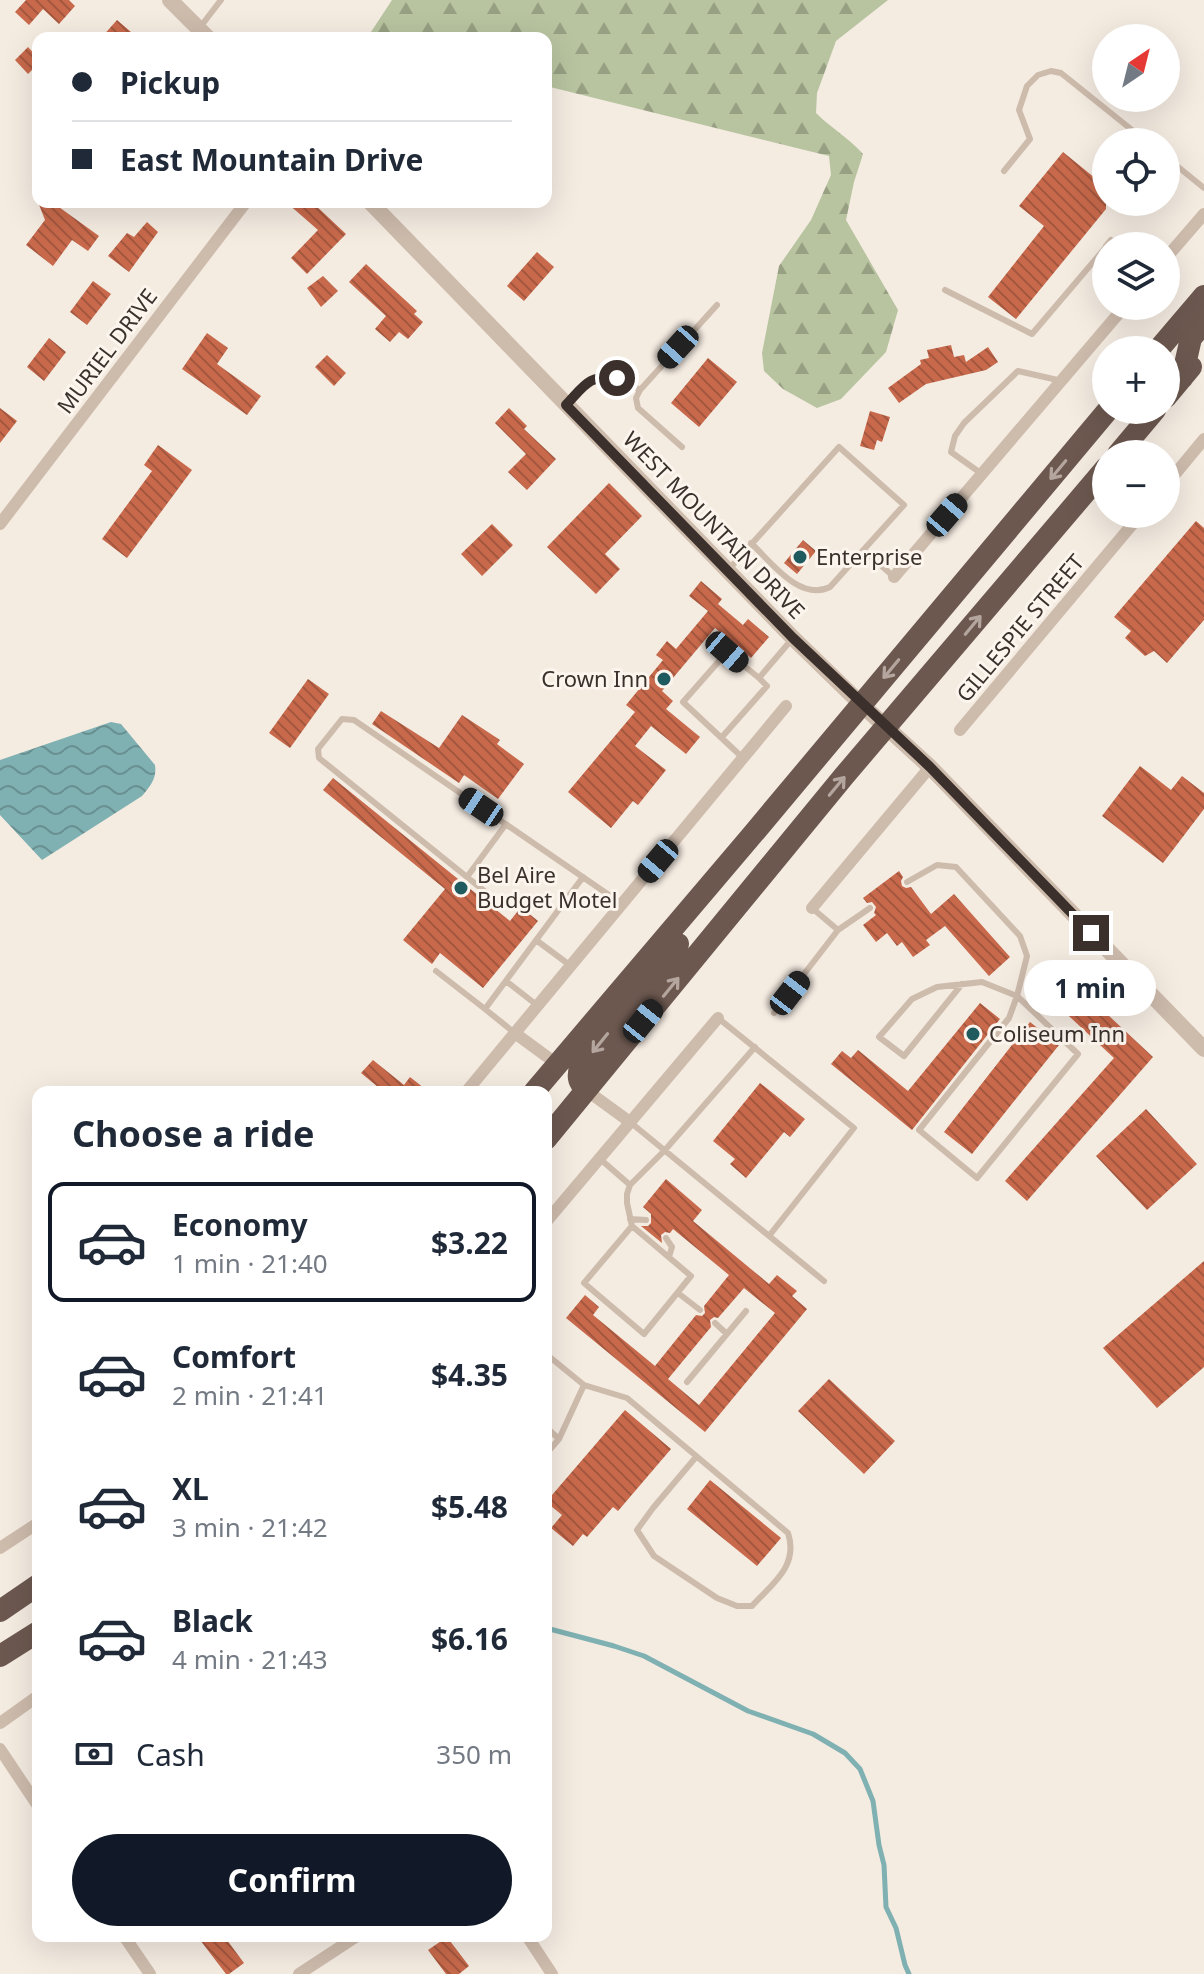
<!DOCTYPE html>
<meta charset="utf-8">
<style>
:root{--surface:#fff;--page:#f2f2f3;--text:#1f2937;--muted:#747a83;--line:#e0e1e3;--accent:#111827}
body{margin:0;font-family:"Noto Sans",sans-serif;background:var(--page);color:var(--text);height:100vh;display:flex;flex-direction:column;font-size:30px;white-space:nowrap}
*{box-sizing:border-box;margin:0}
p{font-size:26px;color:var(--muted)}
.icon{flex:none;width:44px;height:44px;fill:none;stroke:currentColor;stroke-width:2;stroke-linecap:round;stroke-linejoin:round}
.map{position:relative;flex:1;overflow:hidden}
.side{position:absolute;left:32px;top:1086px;width:520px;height:856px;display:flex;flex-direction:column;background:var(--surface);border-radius:16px;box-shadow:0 8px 32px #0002}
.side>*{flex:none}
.banner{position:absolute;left:32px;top:32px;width:520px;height:176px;border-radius:16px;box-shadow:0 8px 32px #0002;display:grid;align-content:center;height:176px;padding:0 40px;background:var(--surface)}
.needle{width:52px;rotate:35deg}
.fabs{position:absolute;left:1092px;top:24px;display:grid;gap:16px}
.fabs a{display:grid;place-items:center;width:88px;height:88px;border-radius:50%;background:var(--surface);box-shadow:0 8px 32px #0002;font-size:40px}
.end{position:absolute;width:36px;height:36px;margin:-18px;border:10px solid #3b302b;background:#fff;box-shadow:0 0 0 4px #fff}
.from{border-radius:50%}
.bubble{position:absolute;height:56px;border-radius:28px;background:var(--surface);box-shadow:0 8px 32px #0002;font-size:26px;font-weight:700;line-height:56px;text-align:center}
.car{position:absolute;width:24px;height:48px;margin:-24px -12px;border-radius:10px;box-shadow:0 0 6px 2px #0007;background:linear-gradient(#222 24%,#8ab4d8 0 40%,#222 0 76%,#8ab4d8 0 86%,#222 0)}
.banner b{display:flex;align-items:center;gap:28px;height:76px;font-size:30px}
.banner b+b{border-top:2px solid var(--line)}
.banner i{width:20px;height:20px;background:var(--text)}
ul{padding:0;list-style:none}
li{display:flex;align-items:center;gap:24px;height:120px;margin:0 16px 12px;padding:0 24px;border:4px solid transparent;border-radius:16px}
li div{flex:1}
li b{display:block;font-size:30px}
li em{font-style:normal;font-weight:700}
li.selected{border-color:var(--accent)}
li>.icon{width:72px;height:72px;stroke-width:1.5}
h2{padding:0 40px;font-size:36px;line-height:96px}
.pay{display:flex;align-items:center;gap:20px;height:88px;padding:0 40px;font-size:30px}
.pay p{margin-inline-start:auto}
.cta{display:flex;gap:16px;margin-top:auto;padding:16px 40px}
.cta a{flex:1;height:92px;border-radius:48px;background:var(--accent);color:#fff;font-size:32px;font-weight:700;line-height:92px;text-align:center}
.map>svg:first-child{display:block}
.forest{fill:url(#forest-firs)}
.water{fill:url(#water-waves)}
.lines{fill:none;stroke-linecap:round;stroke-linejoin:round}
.stream{stroke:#7fb0b2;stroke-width:5}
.building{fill:url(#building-back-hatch);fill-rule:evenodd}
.service{stroke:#cdbbac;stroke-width:6}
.minor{stroke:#cdbbac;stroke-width:12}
.tertiary{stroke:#cdbbac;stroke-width:16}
.trunk{stroke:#6c584f;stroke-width:22}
.oneway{stroke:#b4a69e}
.route{stroke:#3b302b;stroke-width:10}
.poi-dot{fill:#1f5a5e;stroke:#fbf5ee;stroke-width:3}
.labels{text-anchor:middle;stroke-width:6;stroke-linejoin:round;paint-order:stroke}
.street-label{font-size:22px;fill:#3b302b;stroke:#fbf5ee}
.poi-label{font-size:22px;fill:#3b302b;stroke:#fbf5ee;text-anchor:start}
</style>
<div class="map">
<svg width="1204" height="1974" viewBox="0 0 1204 1974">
<defs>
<pattern id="forest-firs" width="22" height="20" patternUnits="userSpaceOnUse" patternTransform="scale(2)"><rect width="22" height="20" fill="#b8c4a0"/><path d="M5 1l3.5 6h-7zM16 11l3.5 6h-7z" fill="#97a083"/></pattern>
<pattern id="water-waves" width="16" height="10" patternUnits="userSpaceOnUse" patternTransform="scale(2)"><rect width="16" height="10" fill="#7fb0b2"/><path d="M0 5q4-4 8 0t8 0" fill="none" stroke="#699091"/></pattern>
<pattern id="building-back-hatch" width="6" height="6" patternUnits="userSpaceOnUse" patternTransform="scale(2)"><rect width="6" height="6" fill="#c8694b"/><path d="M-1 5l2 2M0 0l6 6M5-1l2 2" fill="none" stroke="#a4573f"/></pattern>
</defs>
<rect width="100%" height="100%" fill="#f4ebe1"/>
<path class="forest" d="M392,0H888L836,41L817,93L816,113C831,128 849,138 863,154L854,182L846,220L898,310L886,352L841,399L817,408L783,389L764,371L762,353L779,266L811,220L831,175L829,156L546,86V38H367Z"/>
<path class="water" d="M111,722L121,724L155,765C157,779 150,786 142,796L42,860L0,815V760Z"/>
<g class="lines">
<path class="stream" d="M546,1628L614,1646L644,1656L748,1711L813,1734L845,1753L860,1769L873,1801L879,1845L884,1865L886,1907L896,1928L905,1965L909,1974"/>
</g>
<path class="building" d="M26,0H69L75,6L59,24L43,9L29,25L15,12Z
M117,20L138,38H101Z
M28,47L38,58V64L28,74L15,60Z
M1063,152L1106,187V209L1016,319L988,297L1044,226L1019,206Z
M38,202H52L99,236L88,251L72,240L53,266L26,245L45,220Z
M286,202H312L346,234L307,274L291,258L318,230Z
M147,222L158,232L129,272L108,256L127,233L134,237Z
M537,252L554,267L524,301L507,286Z
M366,264L417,311L414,314L423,322L408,339L399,332L390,342L375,329L386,316L349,282Z
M323,276L338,291L321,307L307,288Z
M93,281L111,294L87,325L70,312Z
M207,333L228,348L217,364L261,396L247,415L182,369Z
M49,338L66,352L44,381L27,367Z
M951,345L954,357L964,355L966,362L988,347L998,362L986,370L926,384L899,403L888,388L921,364L920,360L929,358L927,350Z
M327,355L346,373L334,386L315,367Z
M708,358L737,382L699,427L671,403Z
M0,408L17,421L0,443Z
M509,408L527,426L524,429L556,459L527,490L508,472L526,454L495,423Z
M870,411L890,417L882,442L877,440L874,450L860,446Z
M158,445L192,470L127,558L102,539L152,471L144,465Z
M609,483L642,516L605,554L620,569L596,594L547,547Z
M1196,521L1204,528V620L1167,663L1154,651L1145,656L1125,638L1131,631L1114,617Z
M492,524L513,545L482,576L461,554Z
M803,540L816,551L797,574L784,563Z
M701,581L722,599L718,604L743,625L748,619L769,637L751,658L715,628L662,691L673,701L666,709L700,737L686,754L651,726L635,746L666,770L638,805L633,801L611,828L568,792L635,712L626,705L663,660L656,655L667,641L676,649L708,611L689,596Z
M308,679L329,694L290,748L269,733Z
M381,711L439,748L462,715L500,740L497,744L524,764L498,799L464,775L459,783L372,724Z
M1140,766L1171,790L1182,776L1204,793V809L1163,863L1102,816Z
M333,778L510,921L521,907L538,921L483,988L440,953L432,964L403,940L445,889L323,790Z
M899,871L903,877L901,881L902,886L906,888L911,887L931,914L954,894L1010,957L989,976L945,926L926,940L930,945L913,957L902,942L897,946L887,933L876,942L863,925L876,915L874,913L876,907L872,902L867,903L863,898Z
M1061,971L1153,1057L1027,1201L1005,1181L1114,1058L1042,991Z
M980,1003L1000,1019L912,1130L831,1064L842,1051L851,1058L858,1050L908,1091Z
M1030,1022L1059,1045L972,1154L944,1132Z
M373,1060L404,1085L410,1077L429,1092H384L361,1073Z
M760,1083L805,1119L790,1137L784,1132L746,1178L730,1164L735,1159L713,1141Z
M1146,1109L1197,1164L1147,1210L1096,1156Z
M666,1179L702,1210L693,1221L769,1284L777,1275L797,1291L792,1296L807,1309L705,1432L566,1318L585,1295L599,1307L593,1315L655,1366L696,1315L702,1316L705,1313L704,1306L729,1275L673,1229L670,1233L665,1232L661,1235L662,1243L641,1226H648L651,1223V1214L643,1207ZM744,1288L775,1313L699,1405L668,1379L711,1327L710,1320L714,1317L718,1318Z
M1204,1261V1367L1157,1408L1103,1348Z
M829,1379L895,1441L864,1474L798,1411Z
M625,1410L671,1449L618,1511L613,1507L587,1537L583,1534L573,1546L551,1528L562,1515L546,1502Z
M710,1480L781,1538L757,1566L687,1509Z
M197,1936H224L244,1963L229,1974H226Z
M447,1937L469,1966L459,1974H446L428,1950Z"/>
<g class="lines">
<path class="service" d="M201,26L221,0
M1166,157L1204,188
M1004,171L1030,139L1019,110L1027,86L1038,75L1051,71L1061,73L1147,142
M1106,246L1111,240L1118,246
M945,290L1032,334L1106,247
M640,390L636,398L638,408L682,447
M569,402C596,374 603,367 640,390L717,305
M982,474L951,452L955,436L964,423L1018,371L1062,381
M864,550L894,577
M730,568L839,447L904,505L830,587C800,602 771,562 751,543
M722,737L767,686L759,678
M743,758L683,702L727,652L759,678L793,638
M467,877L506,824
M907,882L937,865L956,867L1020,936L1027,956L1017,996L1078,1054L977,1178L919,1130L1009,1018L1017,996L982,982L937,987L912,999L879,1037L904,1056L962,984
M503,906L319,758L318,749L342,719L354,720L622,904
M812,908L838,930L870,908
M536,940L571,966
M436,971L485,1009L583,877
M506,981L538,1006
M485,1009L516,1034
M774,1013L838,930
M718,1018L854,1128L769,1236
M630,1122L824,1281
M599,1158L630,1185L627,1194V1203L632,1226L691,1276L644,1334L584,1283L632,1226
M630,1185L665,1150L755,1047
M630,1219L646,1220
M666,1238L672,1247L669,1257
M678,1293L700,1310
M715,1323L727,1334
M546,1354L584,1385L627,1398L788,1533C799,1566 772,1584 752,1606H737L717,1598L654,1556L637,1530L653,1508L696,1457
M687,1382L746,1311
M546,1427L559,1439
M546,1454L559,1439L584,1385"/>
<path class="minor" d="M1166,258L1204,214
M1166,485L1204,439
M0,524L246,202
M894,577L1125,306
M960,730L1141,514
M812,908L930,767
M516,1034L557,1064
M586,1090L630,1122
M466,1092L786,706
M546,1222L718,1018
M0,1548L38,1523
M0,1723L38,1696
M0,1749L38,1806
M124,1936L150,1974
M527,1936L552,1974
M299,1974L357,1936"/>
<path class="tertiary" d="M170,0L208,38
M370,202L793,638L862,705L930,767L1204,1049"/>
<path class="trunk" d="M1158,350L1204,296
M1182,378L1191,338L1204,323
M1166,397L1191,367
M1118,454L1155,410
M586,1090C579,1082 577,1078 580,1068L678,944
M534,1092L753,834L1108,410
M546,1139L844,776L1106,468
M0,1611L38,1585
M0,1656L38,1632"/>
</g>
<defs><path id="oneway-shaft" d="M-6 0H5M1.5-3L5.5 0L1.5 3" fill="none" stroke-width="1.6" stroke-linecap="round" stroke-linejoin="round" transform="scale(2)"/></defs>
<g class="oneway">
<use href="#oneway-shaft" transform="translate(1058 470) rotate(130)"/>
<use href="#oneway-shaft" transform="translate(973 625) rotate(-50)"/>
<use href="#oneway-shaft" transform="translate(891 669) rotate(130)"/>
<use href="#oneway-shaft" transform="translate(837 786) rotate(-50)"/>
<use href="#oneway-shaft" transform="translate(671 987) rotate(-51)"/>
<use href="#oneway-shaft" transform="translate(600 1043) rotate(129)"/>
</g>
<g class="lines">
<path class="route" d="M617,378C588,375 585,385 566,405L793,638L930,767L1091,933"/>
</g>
<g class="poi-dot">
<circle cx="800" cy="557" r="8"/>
<circle cx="664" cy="679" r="8"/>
<circle cx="461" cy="888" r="8"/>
<circle cx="973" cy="1034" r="8"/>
</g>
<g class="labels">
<g class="street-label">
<text transform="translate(107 351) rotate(-53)" y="8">MURIEL DRIVE</text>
<text transform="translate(714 525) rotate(46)" y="8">WEST MOUNTAIN DRIVE</text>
<text transform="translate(1020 628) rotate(-50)" y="8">GILLESPIE STREET</text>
</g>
<g class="poi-label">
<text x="816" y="565">Enterprise</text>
<text x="648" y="687" text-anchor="end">Crown Inn</text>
<text x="477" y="883">Bel Aire<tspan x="477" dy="25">Budget Motel</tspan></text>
<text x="989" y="1042">Coliseum Inn</text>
</g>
</g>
</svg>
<div class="fabs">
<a><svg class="needle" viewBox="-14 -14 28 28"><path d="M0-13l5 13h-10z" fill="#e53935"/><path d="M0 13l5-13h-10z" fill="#747a83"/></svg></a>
<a><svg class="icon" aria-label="locate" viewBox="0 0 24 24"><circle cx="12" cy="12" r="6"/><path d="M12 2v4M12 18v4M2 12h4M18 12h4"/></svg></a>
<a><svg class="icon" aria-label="layers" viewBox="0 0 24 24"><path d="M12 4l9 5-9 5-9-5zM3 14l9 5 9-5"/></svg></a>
<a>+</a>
<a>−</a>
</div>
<i class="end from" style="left:617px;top:378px"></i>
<i class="end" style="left:1091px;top:933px"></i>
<div class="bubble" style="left:1024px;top:960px;width:132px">1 min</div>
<i class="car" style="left:678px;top:347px;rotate:222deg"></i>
<i class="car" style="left:947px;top:515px;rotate:41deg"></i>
<i class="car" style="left:727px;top:652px;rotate:131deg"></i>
<i class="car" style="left:481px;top:807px;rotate:304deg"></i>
<i class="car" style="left:658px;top:861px;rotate:220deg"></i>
<i class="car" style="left:790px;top:993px;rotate:38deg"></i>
<i class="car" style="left:643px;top:1021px;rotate:39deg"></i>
<div class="banner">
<b><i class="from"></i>Pickup</b>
<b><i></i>East Mountain Drive</b>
</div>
<section class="side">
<h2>Choose a ride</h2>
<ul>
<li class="selected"><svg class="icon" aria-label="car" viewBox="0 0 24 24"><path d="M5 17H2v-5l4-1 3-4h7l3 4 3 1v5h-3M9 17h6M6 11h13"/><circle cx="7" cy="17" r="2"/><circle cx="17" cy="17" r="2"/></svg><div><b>Economy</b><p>1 min · 21:40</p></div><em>$3.22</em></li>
<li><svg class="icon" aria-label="car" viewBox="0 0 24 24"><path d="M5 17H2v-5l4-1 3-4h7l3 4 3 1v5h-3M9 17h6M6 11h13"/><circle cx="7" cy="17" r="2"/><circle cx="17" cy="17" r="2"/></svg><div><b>Comfort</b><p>2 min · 21:41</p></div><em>$4.35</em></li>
<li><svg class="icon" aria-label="car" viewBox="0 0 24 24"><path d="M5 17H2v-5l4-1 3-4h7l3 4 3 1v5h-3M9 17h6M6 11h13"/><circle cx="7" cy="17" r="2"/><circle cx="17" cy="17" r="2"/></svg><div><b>XL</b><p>3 min · 21:42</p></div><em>$5.48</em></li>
<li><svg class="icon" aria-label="car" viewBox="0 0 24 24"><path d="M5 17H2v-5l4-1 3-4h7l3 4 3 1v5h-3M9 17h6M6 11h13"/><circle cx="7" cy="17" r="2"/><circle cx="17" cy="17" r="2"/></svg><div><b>Black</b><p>4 min · 21:43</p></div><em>$6.16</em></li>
</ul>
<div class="pay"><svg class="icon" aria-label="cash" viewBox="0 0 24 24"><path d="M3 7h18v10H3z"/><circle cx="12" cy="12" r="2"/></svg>Cash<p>350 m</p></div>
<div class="cta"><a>Confirm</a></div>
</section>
</div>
